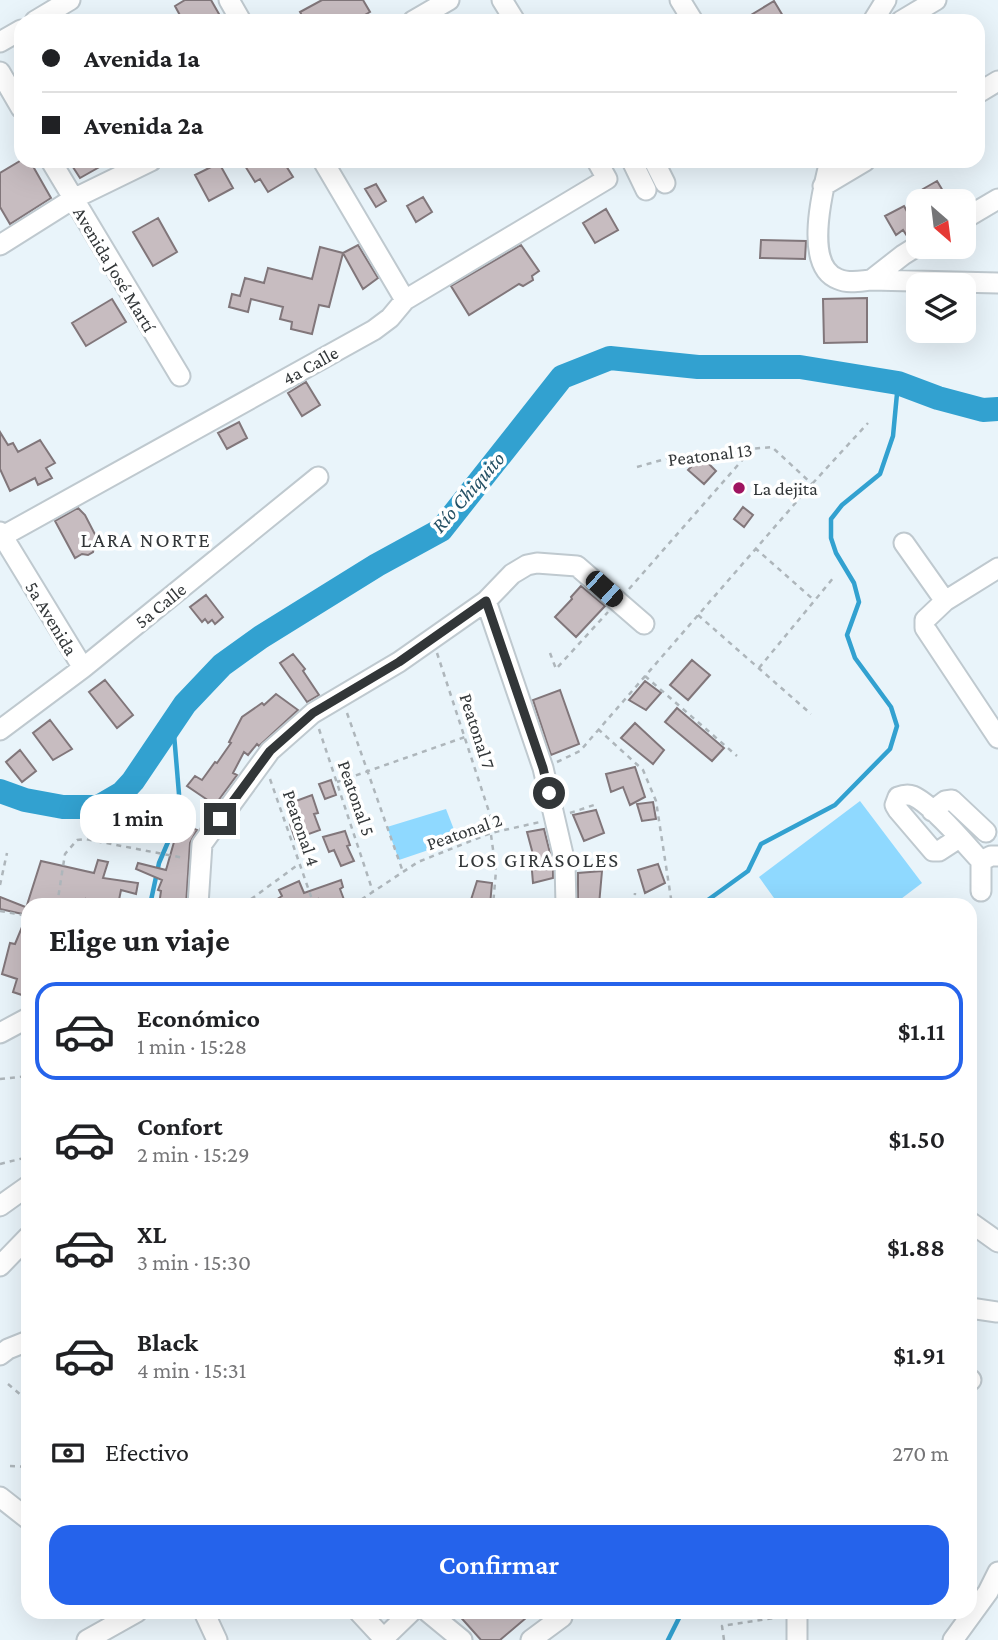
<!DOCTYPE html>
<html lang="es">
<meta charset="utf-8">
<style>
:root{--surface:#fff;--page:#f2f2f2;--text:#202124;--muted:#757577;--line:#e0e0e0;--accent:#2563eb}
body{margin:0;font-family:"Crimson Pro",serif;background:var(--page);color:var(--text);height:100vh;display:flex;flex-direction:column;font-size:26px;white-space:nowrap}
*{box-sizing:border-box;margin:0}
p{font-size:23px;color:var(--muted)}
.icon{flex:none;width:38px;height:38px;fill:none;stroke:currentColor;stroke-width:2;stroke-linecap:round;stroke-linejoin:round}
.map{position:relative;flex:1;overflow:hidden}
.details{position:absolute;left:21px;top:898px;width:956px;height:721px;display:flex;flex-direction:column;background:var(--surface);border-radius:21px;box-shadow:0 7px 28px #0002}
.details>*{flex:none}
.hud{position:absolute;left:14px;top:14px;width:971px;height:154px;border-radius:21px;box-shadow:0 7px 28px #0002;display:grid;align-content:center;height:154px;padding:0 28px;background:var(--surface)}
.needle{width:46px;rotate:152deg}
.buttons{position:absolute;left:906px;top:189px;display:grid;gap:14px}
.buttons a{display:grid;place-items:center;width:70px;height:70px;border-radius:14px;background:var(--surface);box-shadow:0 7px 28px #0002;font-size:35px}
.end{position:absolute;width:32px;height:32px;margin:-16px;border:9px solid #323638;background:#fff;box-shadow:0 0 0 4px #fff}
.from{border-radius:50%}
.bubble{position:absolute;height:49px;border-radius:21px;background:var(--surface);box-shadow:0 7px 28px #0002;font-size:23px;font-weight:600;line-height:49px;text-align:center}
.car{position:absolute;width:21px;height:42px;margin:-21px -10px;border-radius:9px;box-shadow:0 0 5px 2px #0007;background:linear-gradient(#222 24%,#8ab4d8 0 40%,#222 0 76%,#8ab4d8 0 86%,#222 0)}
.hud b{display:flex;align-items:center;gap:24px;height:66px;font-size:26px}
.hud b+b{border-top:2px solid var(--line)}
.hud i{width:18px;height:18px;background:var(--text)}
ul{padding:0;list-style:none}
li{display:flex;align-items:center;gap:21px;height:98px;margin:0 14px 10px;padding:0 14px;border:4px solid transparent;border-radius:21px}
li div{flex:1}
li b{display:block;font-size:26px}
li em{font-style:normal;font-weight:600}
li.current{border-color:var(--accent)}
li>.icon{width:63px;height:63px;stroke-width:1.5}
h2{padding:0 28px;font-size:32px;line-height:84px}
.pay{display:flex;align-items:center;gap:18px;height:77px;padding:0 28px;font-size:26px}
.pay p{margin-inline-start:auto}
.cta{display:flex;gap:14px;margin-top:auto;padding:14px 28px}
.cta a{flex:1;height:80px;border-radius:21px;background:var(--accent);color:#fff;font-size:28px;font-weight:600;line-height:80px;text-align:center}
.map>svg:first-child{display:block}
.green{fill:#8fd9ff}
.lines{fill:none;stroke-linecap:round;stroke-linejoin:round}
.stream{stroke:#32a1d0;stroke-width:4.5}
.river{stroke:#32a1d0;stroke-width:24}
.building{fill:#c7bcc0;stroke:#81767a;stroke-width:2}
.minor-casing{stroke:#bfc9cf;stroke-width:23}
.path{stroke:#aeb6bb;stroke-width:2.5;stroke-dasharray:5 5;stroke-linecap:butt}
.minor{stroke:#fff;stroke-width:19}
.route{stroke:#323638;stroke-width:9}
.poi-dot{fill:#9f1460;stroke:#fff;stroke-width:2.5}
.labels{text-anchor:middle;stroke-width:7;stroke-linejoin:round;paint-order:stroke}
.street-label{font-size:19px;fill:#323638;stroke:#fff}
.poi-label{font-size:19px;fill:#323638;stroke:#fff;text-anchor:start}
.water-label{font-size:21px;font-style:italic;fill:#245064;stroke:#fff}
.neighbourhood-label{font-size:21px;letter-spacing:2px;fill:#323638;stroke:#fff}
</style>
<div class="map">
<svg width="998" height="1640" viewBox="0 0 998 1640">
<rect width="100%" height="100%" fill="#e9f4fa"/>
<path class="green" d="M860,801L922,883L893,905H779L759,877Z
M446,809L458,840L399,860L387,827Z"/>
<g class="lines">
<path class="stream" d="M150,905L159,863L171,835L179,794L173,722
M701,905L748,871L761,844L835,805L890,749L897,726L891,707L855,658L847,635L859,602L854,583L836,553L831,538V519L842,505L880,474L893,436L898,383
M668,1640L682,1612"/>
<path class="river" d="M0,791L25,800L63,807H98L122,793L133,781L185,704L222,665L261,637L377,565L441,530L562,377L610,358L698,367H800L898,383L938,398L983,410L998,409"/>
</g>
<path class="building" d="M185,0H211L223,21H183L175,6Z
M322,0H363L370,12L354,21H305L300,12Z
M774,1L786,21H741Z
M20,161H30L51,198L10,224L0,207V173Z
M69,161H110L80,178Z
M242,161H283L293,177L268,192L260,179L255,182Z
M219,163L233,188L209,201L195,175Z
M937,181L949,201H913L926,194L923,189Z
M376,184L386,201L376,207L365,189Z
M423,197L432,212L416,222L407,206Z
M904,206L917,230L907,236L903,230L896,235L885,216Z
M606,209L618,230L595,243L583,223Z
M158,218L177,252L153,266L133,232Z
M761,240L806,241L805,259L760,258Z
M358,245L378,278L363,289L343,253Z
M521,245L539,271L532,276L533,280L523,286L519,284L469,315L451,286Z
M320,247L343,253L329,307L319,305L312,334L291,329L292,322L280,319L283,307L251,299L248,312L229,307L232,294L240,296L245,278L264,283L268,268L312,279Z
M867,298V342L824,343L823,299Z
M112,299L126,322L86,346L72,323Z
M306,382L320,405L302,416L288,393Z
M239,422L247,438L227,449L218,433Z
M0,432L8,445L13,443L18,452L40,440L55,463L46,468L52,478L38,485L35,478L10,491L0,469Z
M701,456L716,471L704,484L688,470Z
M743,507L753,515L744,527L734,519Z
M78,508L85,515L100,544L94,547L93,552L88,555L82,554L75,558L55,521Z
M581,586L605,606L576,637L555,617L572,599L571,597Z
M206,595L223,617L215,624L212,620L208,623L205,619L202,622L190,607Z
M293,654L305,669L303,671L319,695L307,702L280,663Z
M692,660L710,675L688,700L670,685Z
M105,680L133,715L117,728L89,692Z
M645,681L661,693L646,710L629,700Z
M560,690L579,744L551,755L533,700Z
M276,694L298,710L259,746L257,744L248,755L244,752L233,773L237,775L215,805L187,786L195,776L202,780L215,762L217,763L231,743L229,742L242,717L262,703L264,705Z
M677,708L724,748L712,761L665,722Z
M50,720L72,749L53,760L33,733Z
M635,723L664,750L653,764L621,738Z
M20,750L36,771L22,782L6,762Z
M635,767L645,797L630,805L623,787L611,792L606,774Z
M331,780L336,795L325,799L319,784Z
M312,795L318,813L314,814L320,830L295,839L290,824L292,822L288,804Z
M653,802L656,819L642,821L637,804Z
M596,810L604,833L584,841L573,815Z
M182,824L197,830L190,843L186,905H159L161,891L158,890L162,880L136,869L138,863L166,870L174,842Z
M544,829L553,865V878L533,883L531,859L534,858L527,832Z
M345,831L350,845L347,846L354,861L341,866L334,850L329,852L323,837Z
M98,860L108,862L103,878L138,883L136,894L121,890L118,905L96,901L95,904L86,899L85,905H27L41,861L94,873Z
M658,864L665,883L645,893L638,870Z
M602,871L599,905H578V873Z
M341,880L343,887L340,889L346,905H320L318,899L306,905H268L282,896L279,890L299,881L304,893Z
M477,881L492,883L490,905L470,903Z
M0,897L28,908V997L13,992L17,979L2,974L10,943L15,944L27,915L0,909Z
M456,1612H533L500,1640H481Z"/>
<g class="lines">
<defs>
<path id="minor" d="M229,0L241,21
M502,0L515,21
M680,0L693,21
M35,21L70,0
M413,21L449,0
M873,21L886,0
M901,21L936,0
M0,42L21,30
M0,72L21,108
M978,93L998,81
M51,161L180,376
M323,161L405,300
M632,161L646,190
M654,161L665,183
M830,161C823,188 803,266 838,279C849,284 860,281 871,280L998,283
M823,186L865,161
M964,219L998,199
M0,245L73,199L151,161
M871,280L903,255L919,245
M0,532L83,668
M3,536L374,330L390,318L405,300L607,179L597,161
M904,543L945,601
M998,568L945,601L925,620V628L998,738
M486,601L543,768L565,863L566,905
M0,730L83,668L318,477
M932,811L945,801L952,800L986,832
M959,838L939,851H933L898,810L895,805L898,797C903,795 908,794 913,796C932,804 966,845 981,861
M981,891V861L991,856H998
M198,905L202,844L270,751L313,713L399,662L486,601L512,574L527,565L537,563L577,566L644,624
M0,1033L28,1018
M0,1206L28,1186
M970,1222L998,1242
M0,1266L28,1237
M970,1308L997,1312
M0,1355L8,1349L28,1341
M970,1379L971,1380
M0,1497L28,1519
M204,1612L217,1640
M359,1612L385,1640
M428,1612L462,1640
M384,1638L411,1612
M87,1640L137,1612
M531,1640L562,1617
M797,1640V1612
M953,1640L988,1592L998,1572"/>
</defs>
<use href="#minor" class="minor-casing"/>
<path class="path" d="M637,467L676,456L772,447L812,484
M755,548L815,601
M629,589L752,449
M698,615L811,714
M437,653L496,833
M550,653L556,669L608,612
M759,668L834,577
M645,676L737,756
M347,713L403,872
M319,729L373,892
M598,729L643,770L656,801L672,905
M557,762L580,751L812,484L868,423
M270,779L314,905
M337,782L465,737
M570,813L594,805
M491,835L496,871L493,905
M0,885L7,853
M358,903L376,905
M57,905L65,854L77,840L85,839L184,858
M243,905L299,864
M353,905L418,862L491,833L540,822
M634,905L635,893
M0,911L28,916
M0,1079L28,1076
M0,1164L28,1157
M8,1384L28,1401
M10,1466L28,1467
M724,1640L722,1626L780,1617"/>
<use href="#minor" class="minor"/>
</g>
<g class="lines">
<path class="route" d="M220,819L270,751L313,713L399,662L486,601L543,768L549,793"/>
</g>
<circle class="poi-dot" cx="739" cy="488" r="7"/>
<g class="labels">
<g class="street-label">
<text transform="translate(115 269) rotate(59)" y="7">Avenida José Martí</text>
<text transform="translate(310 365) rotate(-29)" y="7">4a Calle</text>
<text transform="translate(710 454) rotate(-7)" y="7">Peatonal 13</text>
<text transform="translate(160 605) rotate(-39)" y="7">5a Calle</text>
<text transform="translate(52 618) rotate(59)" y="7">5a Avenida</text>
<text transform="translate(478 731) rotate(72)" y="7">Peatonal 7</text>
<text transform="translate(357 798) rotate(71)" y="7">Peatonal 5</text>
<text transform="translate(302 828) rotate(71)" y="7">Peatonal 4</text>
<text transform="translate(464 831) rotate(-19)" y="7">Peatonal 2</text>
</g>
<g class="poi-label">
<text x="753" y="495">La dejita</text>
</g>
<g class="water-label">
<text transform="translate(468 492) rotate(-49)" y="7">Río Chiquito</text>
</g>
<g class="neighbourhood-label">
<text x="146" y="547">LARA NORTE</text>
<text x="539" y="867">LOS GIRASOLES</text>
</g>
</g>
</svg>
<div class="buttons">
<a><svg class="needle" viewBox="-14 -14 28 28"><path d="M0-13l5 13h-10z" fill="#e53935"/><path d="M0 13l5-13h-10z" fill="#757577"/></svg></a>
<a><svg class="icon" aria-label="layers" viewBox="0 0 24 24"><path d="M12 4l9 5-9 5-9-5zM3 14l9 5 9-5"/></svg></a>
</div>
<i class="end from" style="left:549px;top:793px"></i>
<i class="end" style="left:220px;top:819px"></i>
<div class="bubble" style="left:80px;top:794px;width:116px">1 min</div>
<i class="car" style="left:604px;top:589px;rotate:132deg"></i>
<div class="hud">
<b><i class="from"></i>Avenida 1a</b>
<b><i></i>Avenida 2a</b>
</div>
<section class="details">
<h2>Elige un viaje</h2>
<ul>
<li class="current"><svg class="icon" aria-label="car" viewBox="0 0 24 24"><path d="M5 17H2v-5l4-1 3-4h7l3 4 3 1v5h-3M9 17h6M6 11h13"/><circle cx="7" cy="17" r="2"/><circle cx="17" cy="17" r="2"/></svg><div><b>Económico</b><p>1 min · 15:28</p></div><em>$1.11</em></li>
<li><svg class="icon" aria-label="car" viewBox="0 0 24 24"><path d="M5 17H2v-5l4-1 3-4h7l3 4 3 1v5h-3M9 17h6M6 11h13"/><circle cx="7" cy="17" r="2"/><circle cx="17" cy="17" r="2"/></svg><div><b>Confort</b><p>2 min · 15:29</p></div><em>$1.50</em></li>
<li><svg class="icon" aria-label="car" viewBox="0 0 24 24"><path d="M5 17H2v-5l4-1 3-4h7l3 4 3 1v5h-3M9 17h6M6 11h13"/><circle cx="7" cy="17" r="2"/><circle cx="17" cy="17" r="2"/></svg><div><b>XL</b><p>3 min · 15:30</p></div><em>$1.88</em></li>
<li><svg class="icon" aria-label="car" viewBox="0 0 24 24"><path d="M5 17H2v-5l4-1 3-4h7l3 4 3 1v5h-3M9 17h6M6 11h13"/><circle cx="7" cy="17" r="2"/><circle cx="17" cy="17" r="2"/></svg><div><b>Black</b><p>4 min · 15:31</p></div><em>$1.91</em></li>
</ul>
<div class="pay"><svg class="icon" aria-label="cash" viewBox="0 0 24 24"><path d="M3 7h18v10H3z"/><circle cx="12" cy="12" r="2"/></svg>Efectivo<p>270 m</p></div>
<div class="cta"><a>Confirmar</a></div>
</section>
</div>
